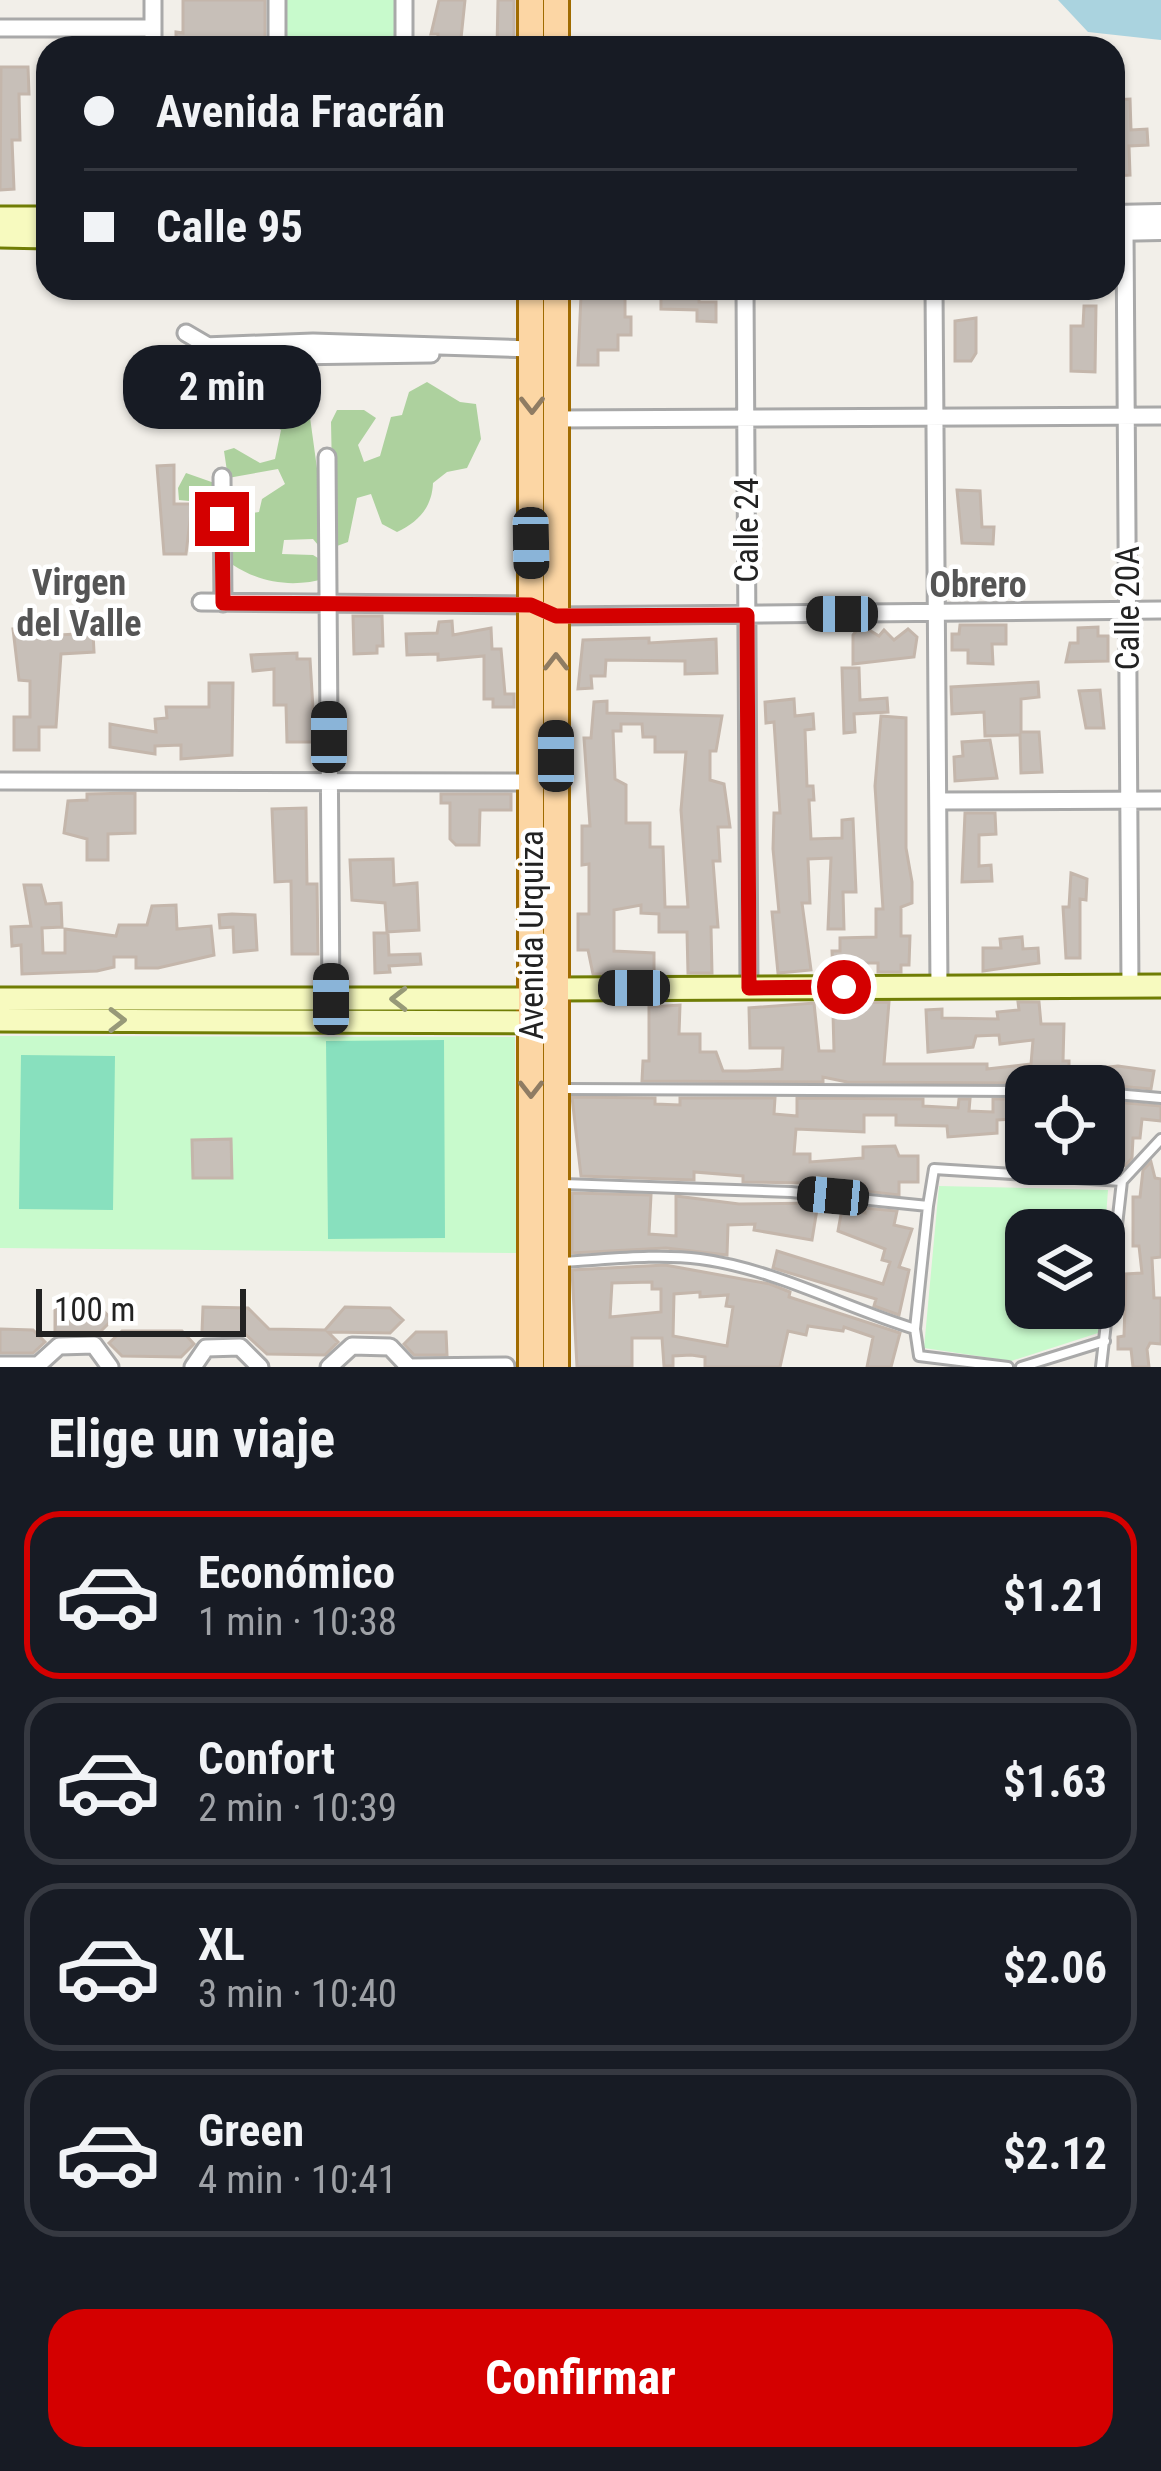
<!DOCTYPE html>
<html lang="es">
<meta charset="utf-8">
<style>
:root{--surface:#171b24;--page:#242831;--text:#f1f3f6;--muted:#9ea1a6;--line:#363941;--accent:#d40000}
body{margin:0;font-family:"Roboto Condensed",sans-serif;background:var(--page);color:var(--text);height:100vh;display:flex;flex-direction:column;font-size:45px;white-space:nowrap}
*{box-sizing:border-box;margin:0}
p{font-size:39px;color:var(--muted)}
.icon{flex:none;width:66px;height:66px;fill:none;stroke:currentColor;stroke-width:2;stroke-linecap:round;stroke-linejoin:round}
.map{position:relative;height:1367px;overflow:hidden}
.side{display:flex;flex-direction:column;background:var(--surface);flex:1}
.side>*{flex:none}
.banner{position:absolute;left:36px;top:36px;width:1089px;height:264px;border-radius:36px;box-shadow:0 3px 9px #0004;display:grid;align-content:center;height:264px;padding:0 48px;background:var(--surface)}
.buttons{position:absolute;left:1005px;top:1065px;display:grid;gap:24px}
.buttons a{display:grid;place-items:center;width:120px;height:120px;border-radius:24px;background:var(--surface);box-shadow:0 3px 9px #0004;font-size:60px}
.scale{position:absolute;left:36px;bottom:30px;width:210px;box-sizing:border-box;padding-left:12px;border:6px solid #222;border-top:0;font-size:33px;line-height:42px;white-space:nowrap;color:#222;-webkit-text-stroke:9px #fff;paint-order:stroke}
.end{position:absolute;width:54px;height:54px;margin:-27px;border:15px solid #d40000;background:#fff;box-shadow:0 0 0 6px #fff}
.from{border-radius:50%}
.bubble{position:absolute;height:84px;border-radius:36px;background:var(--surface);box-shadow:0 3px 9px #0004;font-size:39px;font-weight:700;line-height:84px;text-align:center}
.car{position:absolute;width:36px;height:72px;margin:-36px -18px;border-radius:15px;box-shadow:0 0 9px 3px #0007;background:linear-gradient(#222 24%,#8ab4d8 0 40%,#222 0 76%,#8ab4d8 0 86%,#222 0)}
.banner b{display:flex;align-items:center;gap:42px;height:114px;font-size:45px}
.banner b+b{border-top:3px solid var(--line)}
.banner i{width:30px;height:30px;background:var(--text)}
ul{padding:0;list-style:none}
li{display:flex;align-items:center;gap:36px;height:168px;margin:0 24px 18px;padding:0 24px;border:6px solid var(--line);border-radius:36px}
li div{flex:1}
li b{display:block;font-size:45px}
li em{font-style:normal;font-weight:700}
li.current{border-color:var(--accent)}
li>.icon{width:108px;height:108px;stroke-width:1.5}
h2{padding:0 48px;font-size:54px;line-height:144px}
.button{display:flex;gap:24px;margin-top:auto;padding:24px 48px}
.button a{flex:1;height:138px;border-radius:36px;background:var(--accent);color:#fff;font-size:48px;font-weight:700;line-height:138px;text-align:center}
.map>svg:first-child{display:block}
.forest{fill:#add19e}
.park{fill:#c8facc}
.pitch{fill:#88e0be}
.water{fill:#aad3df}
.building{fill:#c7bfb8;stroke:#c4b6ab;stroke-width:3;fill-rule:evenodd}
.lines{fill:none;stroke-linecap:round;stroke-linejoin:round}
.service-casing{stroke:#a9a9a9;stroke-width:14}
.minor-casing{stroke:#a9a9a9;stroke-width:21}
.tertiary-casing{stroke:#a9a9a9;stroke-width:24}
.secondary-casing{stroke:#707d05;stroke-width:27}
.primary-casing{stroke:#a06b00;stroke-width:30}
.service{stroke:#fff;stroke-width:8}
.minor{stroke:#fff;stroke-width:15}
.tertiary{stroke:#fff;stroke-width:18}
.secondary{stroke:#f7fabf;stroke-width:21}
.primary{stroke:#fcd6a4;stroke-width:24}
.oneway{stroke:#8f7c63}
.oneway2{stroke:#979978}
.route{stroke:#d40000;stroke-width:15}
.labels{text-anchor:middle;stroke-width:9;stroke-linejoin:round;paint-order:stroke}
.street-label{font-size:33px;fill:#222;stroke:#fff}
.neighbourhood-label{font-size:36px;font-weight:bold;fill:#555;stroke:#fff}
</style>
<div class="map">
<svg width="1161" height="1367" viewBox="0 0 1161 1367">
<rect width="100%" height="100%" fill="#f2efe9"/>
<path class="forest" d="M290,368L299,369L305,381L319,483L332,472L331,422L337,410H364L376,418L358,445L364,462L380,456L391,417L402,415L409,392L427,382L460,402L476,404L481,439L467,468L447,472L433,483C432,508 418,522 397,532L382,524L371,494L357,498L348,542L323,551L313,539L284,540L282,554L313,555L328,564L327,578C284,591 242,579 212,547L214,519L200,502L179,500L178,488L186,473L223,486L231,516L259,512L262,499L285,484L278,469L228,478L224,451L234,448L260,463L275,459L281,430L266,421L263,411Z"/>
<path class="park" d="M284,0H396V42H284Z
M0,1036L515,1037L516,1253L0,1248Z
M939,1186L1108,1190L1104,1243V1230H1026V1308H1099L1098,1333L1011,1361L924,1348Z"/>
<path class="pitch" d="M444,1040L445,1238L328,1239L326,1041Z
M21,1055L115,1056L113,1210L19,1209Z"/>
<path class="water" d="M1058,0H1161V40L1088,32Z"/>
<path class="building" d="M183,0H265V48H239V39H215V47H176V32L183,33Z
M439,0H465L460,48H438V34H431Z
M498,0H514V48H497Z
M1,67H28L29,94H19L20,140H12L14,189L0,190Z
M1130,99L1131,130L1147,129L1148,145L1129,146L1130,175L1113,176V100Z
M586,288H616V296H625V317H631V335H618V350H598V365H578L581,295H586Z
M661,294H699V302H716V322L697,321V310L661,309Z
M1084,306H1096L1095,372L1071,371V326H1083Z
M976,318V353L971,361H955V321Z
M174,465V504H192L186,554H164L157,466Z
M957,490L980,491L982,527H994L993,544L962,543Z
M353,616H382L383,646H377V653L354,654Z
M452,621L453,635L491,628L492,649H501L505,694H514V707H493V699H484V656L438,660V654L407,655L406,634L437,633L439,622Z
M861,625L879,636L884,630L894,640L908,629L917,637L914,657L853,664V635Z
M960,625H1006V644H992L993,664L968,663V650H952V634H959Z
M1098,627V636H1108V661L1066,662L1070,643H1078V628Z
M40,628L41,636L93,633L94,652L61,654L56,727H39V750H14V717H30V681L19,680L13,629Z
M649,638V643L716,639L717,673L685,674V661L606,660L605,676H591L592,688L578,689L583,640Z
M297,653V659H310L315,742H287L286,705H274V669L253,671L251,655Z
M842,668H859L860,700L887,698L888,712L854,714L855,732L844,733Z
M1038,682L1039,697L1021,699V732H1039L1042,772L1021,773L1020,735L985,736L984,712L952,714L951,687Z
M209,683H233L232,755L181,759V745L155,746V754L110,747V724L156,732L155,719L167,718L166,707H209Z
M1100,690L1104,728H1086L1079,691Z
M794,699L795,716L813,714L814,729L805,730L807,786H813L814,800H809L811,839L842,838V820L853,819L856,892H843L844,929H828L831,858L808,859L810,903H802L811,970L778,973L772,912H779L773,849L774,813H780L774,722L766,723L765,702Z
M607,701V713L722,716L716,751H710V780L724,784L730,827H718L720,861H713L718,927H711L712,973H688L687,932H659V914L641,913V905L614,910V951L654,953V974H593L588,950H578V914H589V864L582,865V826H590L584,738H591L594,702ZM621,724H642L643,737H655V752H686L681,810L688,907H665L663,847H650V823H626V785L615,779L613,731H621Z
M881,716L906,718V848L912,882V903L901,907V936H910L909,965H901V972H878V963H846L847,973H833L832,951H840V938L876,937V909H883L875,786Z
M990,740L997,778L955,781L954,757L963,756L962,742Z
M135,793V833L108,834V860H87V839L64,833L68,801L87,800V794Z
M441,794H511V810H480L479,845H456L450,839V803H441Z
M306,808L307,884H317L318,954H292L291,881L275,882L272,809Z
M965,813H995L996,834L979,835V866L991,865L992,881L962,882Z
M393,859L394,885L417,883L419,930L387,932L385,903L352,900L350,860Z
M1071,873L1087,879L1086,900L1080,899V958H1066L1063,907H1069Z
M24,885H41L46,904L61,903L62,927L42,928L43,953H65V929L116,936L119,925H147L152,906L176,905L177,929L211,926L214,955L158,968H136V957H114V967L97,971L22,974L21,945L12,946L11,927L31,926Z
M232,914L255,915L257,950L234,952L233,927L220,928L219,915Z
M374,933H388L389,955L420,954L421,964L389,966L390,972L375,973Z
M1022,937L1023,949L1038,948L1039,963L983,971V948H1001L1000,939Z
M889,1002L884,1064H987V1069L1031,1064L1033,1040L1000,1044L999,1035L976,1036L973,1047L928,1052L926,1010L942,1009V1018L998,1019L997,1012L1019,1010L1018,1002H1039L1041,1024H1064L1063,1061H1069V1071L1118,1066L1154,1071L1151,1089L1028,1078V1082L1011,1083L847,1082L823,1077V1082L642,1081L643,1061H649V1007L680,1005L679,1034H700V1052H716L723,1071H747L782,1069L783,1048H750L749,1008L814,1003L819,1051H834L833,1014H855L856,1003Z
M572,1097L655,1098V1104L680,1105V1098H775L774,1114L797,1116V1098L923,1099V1106L958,1108L959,1099H970L969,1111L993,1112V1099H1012L1013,1119L997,1120V1133L948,1137L947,1126L896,1125V1115H864V1132L796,1129L794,1154H810V1162L863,1158V1147L895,1146L899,1156H918V1182H899V1195L864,1191V1184L743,1182V1176L694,1172V1180L581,1176Z
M1104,1101L1161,1106V1121L1142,1119L1140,1138H1133L1132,1158L1125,1166L1105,1164Z
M231,1139L232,1178H193L192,1140Z
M1151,1162L1155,1178L1161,1179V1257L1152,1258L1154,1298H1161V1344L1150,1343L1147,1349L1149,1367H1133L1131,1349H1118V1337L1124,1336L1126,1274L1142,1273L1139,1246H1133V1197H1140L1143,1170Z
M572,1193L651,1195L649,1234L676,1236V1196L739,1204L818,1203L812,1240L754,1230L755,1224L728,1225L727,1255L666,1248L572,1253Z
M864,1208L897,1211L894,1225L912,1229L899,1267L909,1270L899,1315L874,1306L876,1299L773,1268L777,1251L883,1284L890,1262L882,1260L885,1249L838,1231L842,1209L865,1213Z
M665,1265L770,1284L790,1292L789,1297L900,1333L891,1367H867L873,1337L844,1327L843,1331L808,1326L806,1335L788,1331L780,1367H705V1357L691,1355L673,1356V1366H664L662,1338H632V1367H577L572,1270ZM652,1282V1289H661V1312L610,1317L612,1283ZM700,1292V1297L728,1295L726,1306L733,1307L727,1346L673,1336L674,1294Z
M55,1307H100L112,1320L100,1332H55Z
M203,1307L248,1308L269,1329L325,1330L345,1307L390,1308L403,1320L390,1333L328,1332L338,1342L325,1355L267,1354L244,1333L202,1332Z
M0,1329L33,1330L45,1342L33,1353H0Z
M122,1331H182L194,1344L181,1357L122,1356L109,1343Z
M416,1332H446L447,1355H414L404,1344Z"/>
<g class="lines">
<defs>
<path id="service" d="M563,1089L1026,1091
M1104,1093L1161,1098
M563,1184L791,1192L928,1206L934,1169L1122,1181
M559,1262C604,1260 655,1253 700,1259C775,1269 843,1307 915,1329L919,1356L1008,1367
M915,1329L928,1206
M1021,1367L1105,1341
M1101,1367L1122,1181L1161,1139"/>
<path id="minor" d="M277,0V48
M0,28H153
M153,48V0
M404,48V0
M1125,231L1130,986
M745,288L749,988
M934,288L939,987
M186,333L227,357L431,354
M204,346L313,342L532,349
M556,419L1161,416
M327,457L331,999
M222,477L223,603
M201,602L531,605L556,616L1161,610
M0,781L530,782
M938,801L1161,800
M0,1365H38L59,1346L94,1345L110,1367
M193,1367L206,1348L240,1347L260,1367
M329,1367L352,1346L390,1347L408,1366
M407,1367L506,1366"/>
<path id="tertiary" d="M1113,215L1161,214
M1113,231L1161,230"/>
<path id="secondary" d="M0,218H48
M0,236L48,237
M0,999H531L556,989L1161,986
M0,1020L545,1022"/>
<path id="primary" d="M531,0V48
M556,0V48
M531,288V1367
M556,288V1367"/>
</defs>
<use href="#service" class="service-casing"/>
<use href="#minor" class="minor-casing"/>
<use href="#tertiary" class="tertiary-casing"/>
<use href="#secondary" class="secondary-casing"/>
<use href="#primary" class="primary-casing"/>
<use href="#service" class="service"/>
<use href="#minor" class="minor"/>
<use href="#tertiary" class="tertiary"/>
<use href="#secondary" class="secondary"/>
<use href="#primary" class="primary"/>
</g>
<defs><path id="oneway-chevron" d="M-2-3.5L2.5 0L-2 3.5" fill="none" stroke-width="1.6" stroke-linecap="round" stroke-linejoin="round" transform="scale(3)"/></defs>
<g class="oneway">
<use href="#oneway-chevron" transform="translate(532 405) rotate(90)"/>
<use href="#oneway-chevron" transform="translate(556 662) rotate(-90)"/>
<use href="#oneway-chevron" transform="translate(531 1089) rotate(90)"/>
</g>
<g class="oneway2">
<use href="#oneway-chevron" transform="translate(399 999) rotate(180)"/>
<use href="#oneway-chevron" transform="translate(117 1020)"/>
</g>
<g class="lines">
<path class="route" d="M222,519L223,603L531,605L556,616L747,615L749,988L844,987"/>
</g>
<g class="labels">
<g class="street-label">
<text transform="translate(746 530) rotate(-90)" y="12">Calle 24</text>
<text transform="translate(1127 608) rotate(-90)" y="12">Calle 20A</text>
<text transform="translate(531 935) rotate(-90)" y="12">Avenida Urquiza</text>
</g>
<g class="neighbourhood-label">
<text x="79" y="595">Virgen<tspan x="79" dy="41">del Valle</tspan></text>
<text x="978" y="597">Obrero</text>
</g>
</g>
</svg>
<div class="buttons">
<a><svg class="icon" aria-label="locate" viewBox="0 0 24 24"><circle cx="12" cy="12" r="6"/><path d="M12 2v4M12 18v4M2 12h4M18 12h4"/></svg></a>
<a><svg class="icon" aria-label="layers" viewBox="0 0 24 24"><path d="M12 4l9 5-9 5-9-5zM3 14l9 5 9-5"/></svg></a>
</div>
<div class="scale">100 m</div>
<i class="end from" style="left:844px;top:987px"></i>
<i class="end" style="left:222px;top:519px"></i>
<div class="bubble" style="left:123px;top:345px;width:198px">2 min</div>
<i class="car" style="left:531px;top:543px;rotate:179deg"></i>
<i class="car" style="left:842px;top:614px;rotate:270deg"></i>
<i class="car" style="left:329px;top:737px;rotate:0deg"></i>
<i class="car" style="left:556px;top:756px;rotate:0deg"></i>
<i class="car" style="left:634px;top:988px;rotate:270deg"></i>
<i class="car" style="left:331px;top:999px;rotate:0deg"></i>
<i class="car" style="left:833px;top:1196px;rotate:275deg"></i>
<div class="banner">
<b><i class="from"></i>Avenida Fracrán</b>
<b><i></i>Calle 95</b>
</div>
</div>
<section class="side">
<h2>Elige un viaje</h2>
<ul>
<li class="current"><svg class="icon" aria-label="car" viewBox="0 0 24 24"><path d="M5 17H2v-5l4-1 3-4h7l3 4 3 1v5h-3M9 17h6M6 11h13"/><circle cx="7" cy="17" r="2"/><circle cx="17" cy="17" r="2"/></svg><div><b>Económico</b><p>1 min · 10:38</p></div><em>$1.21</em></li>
<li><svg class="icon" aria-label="car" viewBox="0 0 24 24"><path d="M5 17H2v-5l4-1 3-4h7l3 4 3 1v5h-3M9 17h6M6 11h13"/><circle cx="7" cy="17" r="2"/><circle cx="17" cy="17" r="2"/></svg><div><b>Confort</b><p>2 min · 10:39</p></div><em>$1.63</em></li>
<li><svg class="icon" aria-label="car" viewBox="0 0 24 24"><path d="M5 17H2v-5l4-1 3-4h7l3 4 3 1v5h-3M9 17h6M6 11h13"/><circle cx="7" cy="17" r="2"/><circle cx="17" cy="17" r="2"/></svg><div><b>XL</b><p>3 min · 10:40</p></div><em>$2.06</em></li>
<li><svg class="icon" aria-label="car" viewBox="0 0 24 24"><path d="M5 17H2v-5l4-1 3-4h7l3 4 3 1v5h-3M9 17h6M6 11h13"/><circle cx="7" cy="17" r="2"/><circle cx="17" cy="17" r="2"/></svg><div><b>Green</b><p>4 min · 10:41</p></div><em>$2.12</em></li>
</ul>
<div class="button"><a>Confirmar</a></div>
</section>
